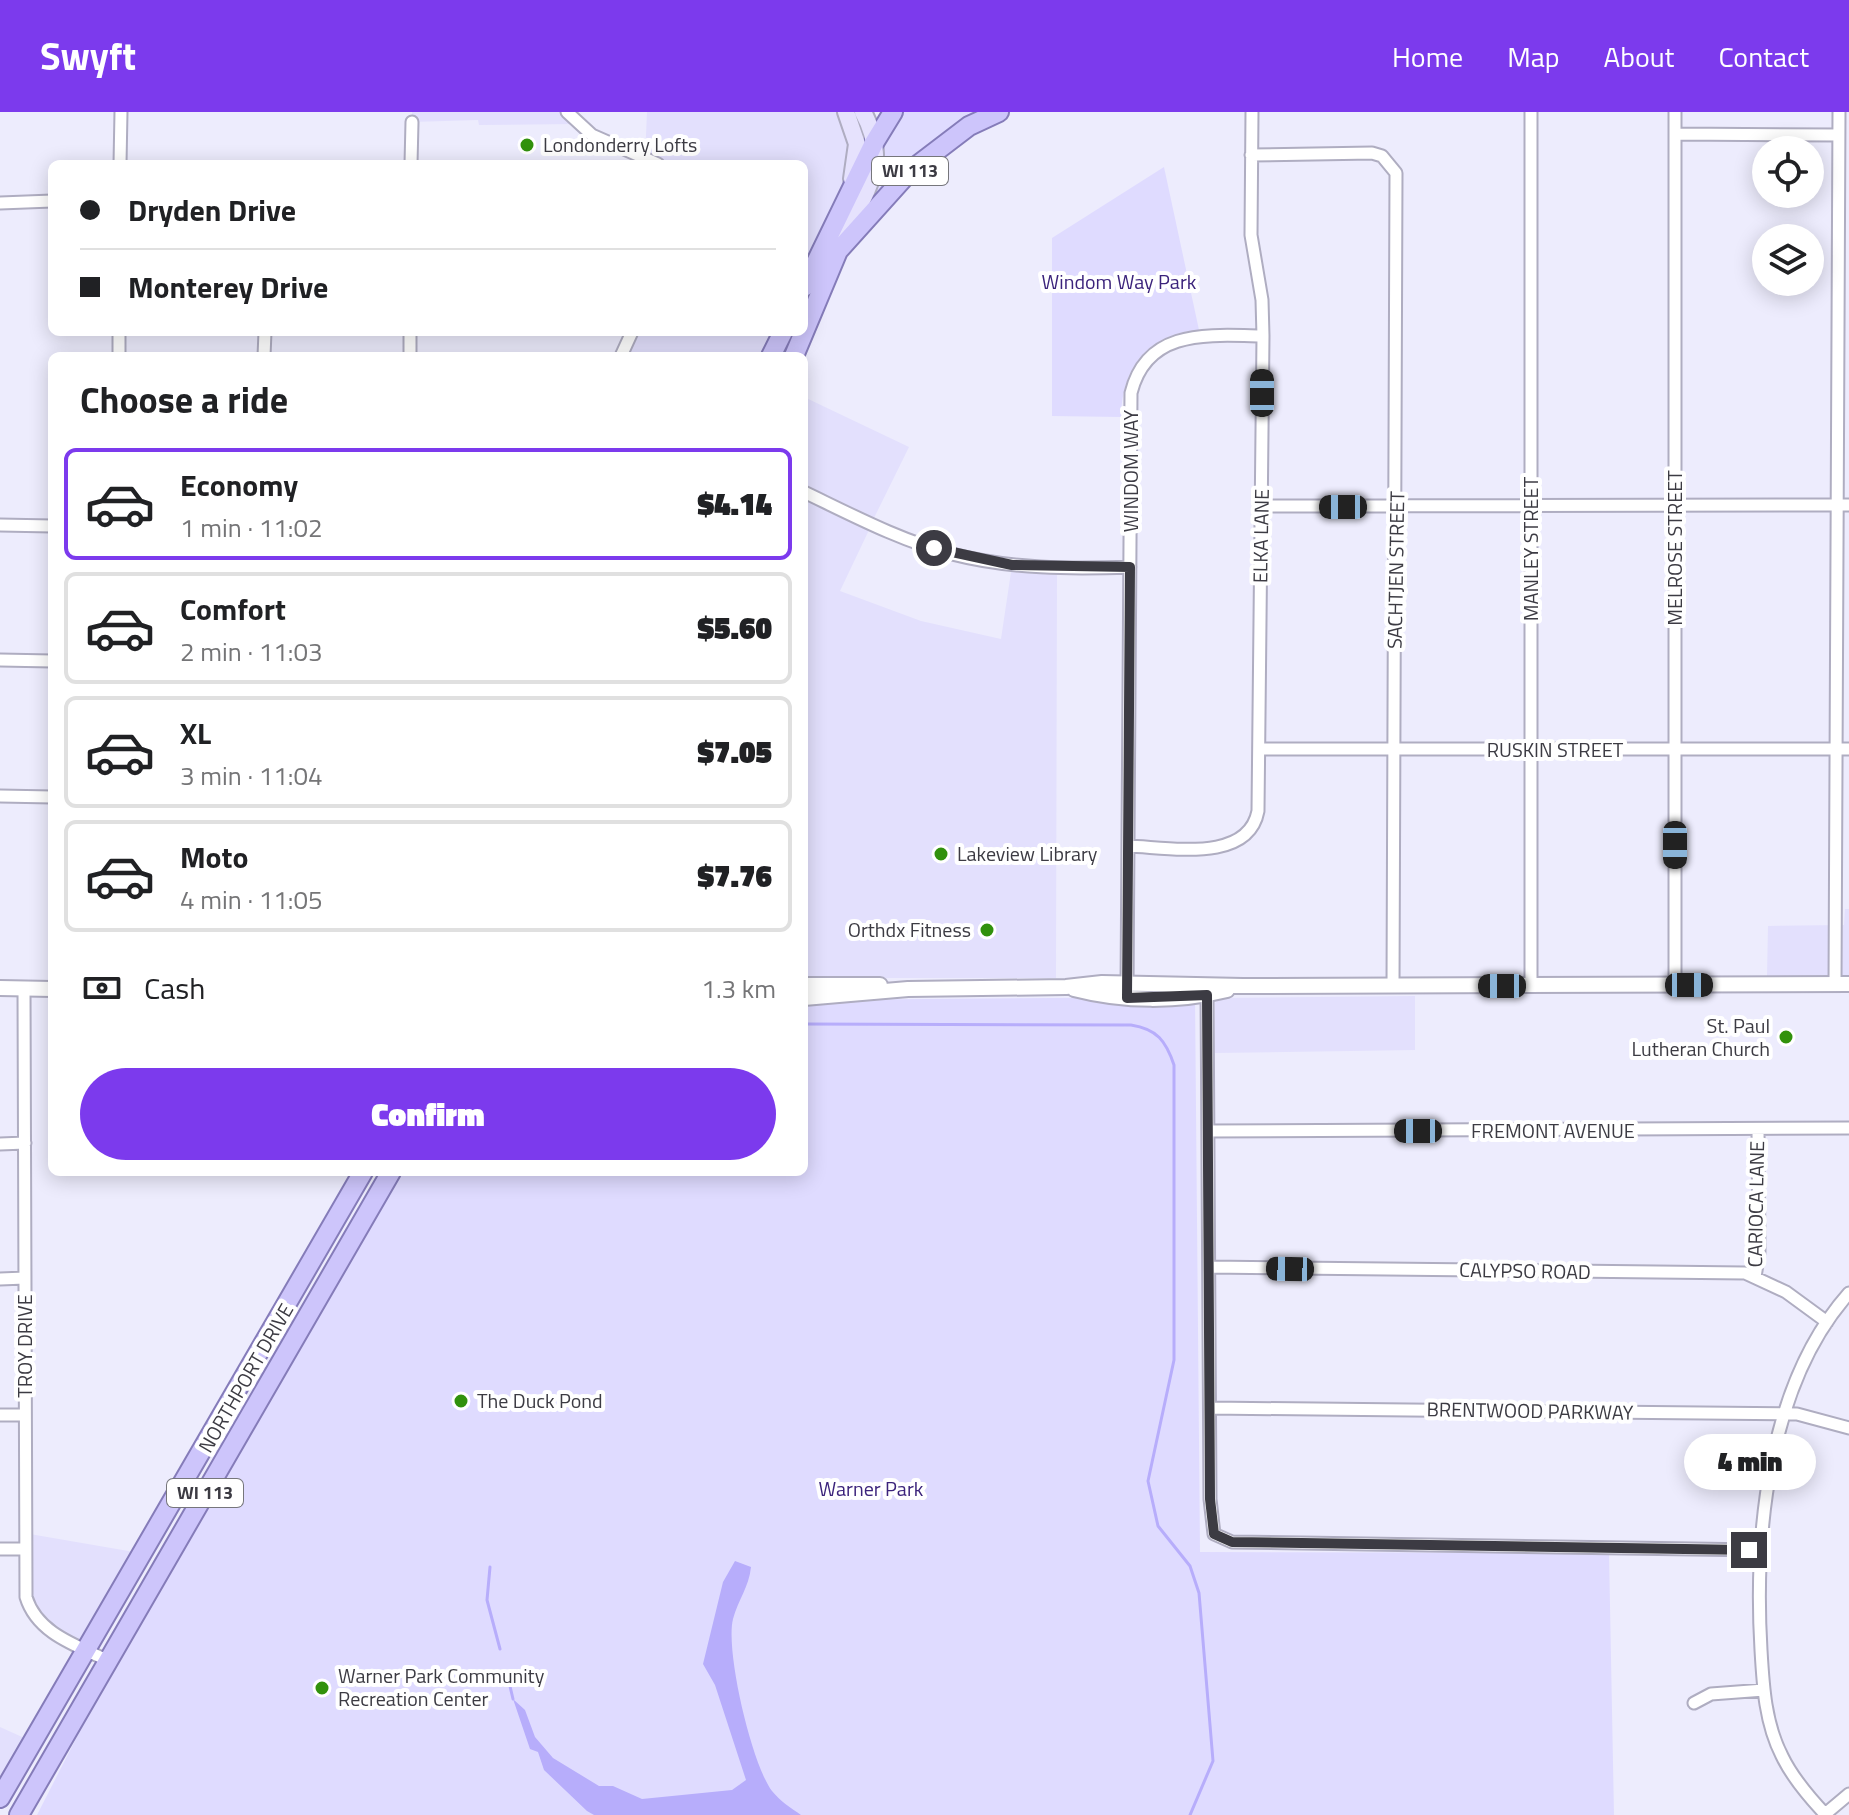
<!DOCTYPE html>
<meta charset="utf-8">
<style>
:root{--surface:#fff;--page:#f6f6f6;--text:#202124;--muted:#757577;--line:#e0e0e0;--accent:#7c3aed}
body{margin:0;font-family:"Titillium Web",sans-serif;background:var(--page);color:var(--text);height:100vh;display:flex;flex-direction:column;font-size:30px;white-space:nowrap}
*{box-sizing:border-box;margin:0}
p{font-size:26px;color:var(--muted)}
.icon{flex:none;width:44px;height:44px;fill:none;stroke:currentColor;stroke-width:2;stroke-linecap:round;stroke-linejoin:round}
.map{position:relative;flex:1;overflow:hidden}
.details{position:absolute;left:48px;top:240px;width:760px;height:824px;display:flex;flex-direction:column;background:var(--surface);border-radius:12px;box-shadow:0 4px 20px #0003}
.details>*{flex:none}
.hud{position:absolute;left:48px;top:48px;width:760px;height:176px;border-radius:12px;box-shadow:0 4px 20px #0003;display:grid;align-content:center;height:176px;padding:0 32px;background:var(--surface)}
.controls{position:absolute;left:1752px;top:24px;display:grid;gap:16px}
.controls a{display:grid;place-items:center;width:72px;height:72px;border-radius:50%;background:var(--surface);box-shadow:0 4px 20px #0003;font-size:40px}
.end{position:absolute;width:36px;height:36px;margin:-18px;border:10px solid #3c3b43;background:#fff;box-shadow:0 0 0 4px #fff}
.from{border-radius:50%}
.bubble{position:absolute;height:56px;border-radius:28px;background:var(--surface);box-shadow:0 4px 20px #0003;font-size:26px;font-weight:800;line-height:56px;text-align:center}
.car{position:absolute;width:24px;height:48px;margin:-24px -12px;border-radius:10px;box-shadow:0 0 6px 2px #0007;background:linear-gradient(#222 24%,#8ab4d8 0 40%,#222 0 76%,#8ab4d8 0 86%,#222 0)}
.hud b{display:flex;align-items:center;gap:28px;height:76px;font-size:30px}
.hud b+b{border-top:2px solid var(--line)}
.hud i{width:20px;height:20px;background:var(--text)}
ul{padding:0;list-style:none}
li{display:flex;align-items:center;gap:24px;height:112px;margin:0 16px 12px;padding:0 16px;border:4px solid var(--line);border-radius:12px}
li div{flex:1}
li b{display:block;font-size:30px}
li em{font-style:normal;font-weight:800}
li.selected{border-color:var(--accent)}
li>.icon{width:72px;height:72px;stroke-width:1.5}
h2{padding:0 32px;font-size:36px;line-height:96px}
.pay{display:flex;align-items:center;gap:20px;height:88px;padding:0 32px;font-size:30px}
.pay p{margin-inline-start:auto}
.primary-button{display:flex;gap:16px;margin-top:auto;padding:16px 32px}
.primary-button a{flex:1;height:92px;border-radius:48px;background:var(--accent);color:#fff;font-size:32px;font-weight:800;line-height:92px;text-align:center}
header{display:flex;align-items:center;gap:48px;box-sizing:border-box;height:112px;padding:0 40px;background:var(--accent);color:#fff}
header strong{font-size:38px}
nav{display:flex;gap:44px;margin-inline-start:auto;font-size:28px}
.map>svg:first-child{display:block}
.built{fill:#e3e0fd}
.green{fill:#dfdbff}
.water{fill:#b7adfb}
.lines{fill:none;stroke-linecap:round;stroke-linejoin:round}
.stream{stroke:#b7adfb;stroke-width:3}
.minor-casing{stroke:#afadc1;stroke-width:15}
.tertiary-casing{stroke:#afadc1;stroke-width:18}
.secondary-casing{stroke:#afadc1;stroke-width:20}
.primary-casing{stroke:#857cb9;stroke-width:22}
.minor{stroke:#fff;stroke-width:11}
.tertiary{stroke:#fff;stroke-width:14}
.secondary{stroke:#e6e2fd;stroke-width:16}
.primary{stroke:#cdc5fb;stroke-width:18}
.route{stroke:#3c3b43;stroke-width:10}
.poi-dot{fill:#31910c;stroke:#fff;stroke-width:3}
.labels{text-anchor:middle;stroke-width:8;stroke-linejoin:round;paint-order:stroke}
.shield{fill:#fff;stroke:#76767b;stroke-width:2}
.shield-label{font-size:18px;font-weight:bold;fill:#3c3b43}
.poi-label{font-size:20px;fill:#3c3b43;stroke:#fff;text-anchor:start}
.park-label{font-size:20px;fill:#3b237b;stroke:#fff}
.street-label{font-size:20px;fill:#3c3b43;stroke:#fff}
</style>
<header>
<strong>Swyft</strong>
<nav><a>Home</a><a>Map</a><a>About</a><a>Contact</a></nav>
</header>
<div class="map">
<svg width="1849" height="1703" viewBox="0 0 1849 1703">
<rect width="100%" height="100%" fill="#edecfd"/>
<path class="built" d="M412,0H567L577,12L479,13L478,8L412,10Z
M647,0H846L857,38L804,175V52H658L645,46Z
M632,220H783L771,244H621Z
M804,285L909,335L874,406L804,373Z
M804,387L869,418L840,479L921,509L1001,527L1011,460L1057,463L1056,866H804Z
M1845,797H1849V864H1767L1768,814L1844,813Z
M1415,884V938L1215,941V891L1220,886Z
M24,1421L140,1441L84,1537L33,1504Z
M0,1615L31,1629L0,1686Z"/>
<path class="green" d="M901,0H984L868,93L879,35Z
M1164,55L1199,218C1148,222 1122,255 1121,305L1052,304V126Z
M1195,885L1200,1440L1609,1441L1614,1703H37L131,1519L400,1060H804V888Z"/>
<path class="water" d="M735,1449L751,1455C749,1475 738,1488 733,1507C725,1539 752,1653 772,1679C780,1689 791,1696 801,1703H594L587,1699L544,1658L538,1640L530,1637L513,1587L525,1598L535,1625L553,1646L599,1674H613L642,1687L732,1678L746,1668L715,1573L703,1552L723,1470Z"/>
<g class="lines">
<path class="stream" d="M804,912L1131,913C1157,917 1166,929 1174,953V1248L1148,1369L1158,1414L1190,1454L1199,1481L1213,1649L1190,1703
M490,1455L487,1488L500,1537
M509,1570L513,1587"/>
<defs>
<path id="minor" d="M567,0L592,23L658,52
M1675,22L1839,23
M1251,43L1372,41L1382,44L1396,61L1393,874
M120,52L121,0
M411,52L412,10
M0,91L52,89
M119,244V220
M264,244L265,220
M410,244V220
M621,244L632,220
M804,380C852,403 901,429 952,442C1010,457 1071,457 1130,455
M1261,394L1849,393
M0,413L52,414
M0,548L52,549
M1260,637H1849
M0,684L52,685
M1128,734C1167,735 1248,752 1258,699L1263,224L1262,188L1251,123L1252,0
M1835,872L1839,0
M1675,873V0
M1531,874V0
M24,876L26,1485C37,1521 75,1533 107,1548
M1207,876L1210,1387L1214,1422L1232,1430L1759,1438
M1127,877L1131,281C1147,216 1209,223 1263,224
M1208,1019L1849,1016
M0,1032L25,1031
M1209,1155L1745,1161L1786,1180L1827,1210
M1755,1165L1759,1140L1758,1018
M0,1167L25,1166
M1210,1296L1797,1302L1849,1316
M0,1303H25
M0,1437H24
M1694,1591L1711,1582L1764,1578
M1825,1702C1809,1685 1792,1665 1782,1644C1765,1611 1763,1573 1761,1538C1754,1421 1768,1272 1849,1181
M1824,1703L1849,1682"/>
<path id="tertiary" d="M804,873H880
M0,876L52,877
M1074,877C1124,890 1178,890 1227,878
M804,886L908,877L1066,875L1102,871L1243,874L1849,872"/>
<path id="secondary" d="M846,0L857,32L852,67
M840,134C860,85 893,54 863,0"/>
<path id="primary" d="M804,175L874,31L893,0
M771,244L783,220
M794,244L838,139L910,59L969,14L999,0
M0,1686L363,1060
M19,1703L391,1060"/>
</defs>
<use href="#minor" class="minor-casing"/>
<use href="#tertiary" class="tertiary-casing"/>
<use href="#secondary" class="secondary-casing"/>
<use href="#primary" class="primary-casing"/>
<use href="#minor" class="minor"/>
<use href="#tertiary" class="tertiary"/>
<use href="#secondary" class="secondary"/>
<use href="#primary" class="primary"/>
</g>
<g class="lines">
<path class="route" d="M934,436L1012,453L1130,455L1127,886L1207,883L1210,1387L1214,1422L1232,1430L1749,1438"/>
</g>
<g class="poi-dot">
<circle cx="527" cy="33" r="8"/>
<circle cx="941" cy="742" r="8"/>
<circle cx="987" cy="818" r="8"/>
<circle cx="1786" cy="925" r="8"/>
<circle cx="461" cy="1289" r="8"/>
<circle cx="322" cy="1576" r="8"/>
</g>
<g class="labels">
<g class="shield">
<rect x="872" y="45" width="76" height="28" rx="6"/>
<rect x="167" y="1367" width="76" height="28" rx="6"/>
</g>
<g class="shield-label">
<text x="910" y="65">WI 113</text>
<text x="205" y="1387">WI 113</text>
</g>
<g class="poi-label">
<text x="543" y="40">Londonderry Lofts</text>
<text x="957" y="749">Lakeview Library</text>
<text x="971" y="825" text-anchor="end">Orthdx Fitness</text>
<text x="1770" y="921" text-anchor="end">St. Paul<tspan x="1770" dy="23">Lutheran Church</tspan></text>
<text x="477" y="1296">The Duck Pond</text>
<text x="338" y="1571">Warner Park Community<tspan x="338" dy="23">Recreation Center</tspan></text>
</g>
<g class="park-label">
<text x="1119" y="177">Windom Way Park</text>
<text x="871" y="1384">Warner Park</text>
</g>
<g class="street-label">
<text transform="translate(1131 359) rotate(-90)" y="7">WINDOM WAY</text>
<text transform="translate(1261 424) rotate(-89)" y="7">ELKA LANE</text>
<text transform="translate(1675 436) rotate(-90)" y="7">MELROSE STREET</text>
<text transform="translate(1531 437) rotate(-90)" y="7">MANLEY STREET</text>
<text transform="translate(1396 458) rotate(-89)" y="7">SACHTJEN STREET</text>
<text x="1555" y="645">RUSKIN STREET</text>
<text x="1553" y="1026">FREMONT AVENUE</text>
<text transform="translate(1756 1092) rotate(-89)" y="7">CARIOCA LANE</text>
<text transform="translate(1525 1159) rotate(1)" y="7">CALYPSO ROAD</text>
<text transform="translate(25 1234) rotate(-90)" y="7">TROY DRIVE</text>
<text transform="translate(246 1266) rotate(-60)" y="7">NORTHPORT DRIVE</text>
<text transform="translate(1530 1299) rotate(1)" y="7">BRENTWOOD PARKWAY</text>
</g>
</g>
</svg>
<div class="controls">
<a><svg class="icon" aria-label="locate" viewBox="0 0 24 24"><circle cx="12" cy="12" r="6"/><path d="M12 2v4M12 18v4M2 12h4M18 12h4"/></svg></a>
<a><svg class="icon" aria-label="layers" viewBox="0 0 24 24"><path d="M12 4l9 5-9 5-9-5zM3 14l9 5 9-5"/></svg></a>
</div>
<i class="end from" style="left:934px;top:436px"></i>
<i class="end" style="left:1749px;top:1438px"></i>
<div class="bubble" style="left:1684px;top:1322px;width:132px">4 min</div>
<i class="car" style="left:1262px;top:281px;rotate:0deg"></i>
<i class="car" style="left:1343px;top:395px;rotate:270deg"></i>
<i class="car" style="left:1675px;top:733px;rotate:180deg"></i>
<i class="car" style="left:1689px;top:873px;rotate:90deg"></i>
<i class="car" style="left:1502px;top:874px;rotate:270deg"></i>
<i class="car" style="left:1418px;top:1019px;rotate:270deg"></i>
<i class="car" style="left:1290px;top:1157px;rotate:271deg"></i>
<div class="hud">
<b><i class="from"></i>Dryden Drive</b>
<b><i></i>Monterey Drive</b>
</div>
<section class="details">
<h2>Choose a ride</h2>
<ul>
<li class="selected"><svg class="icon" aria-label="car" viewBox="0 0 24 24"><path d="M5 17H2v-5l4-1 3-4h7l3 4 3 1v5h-3M9 17h6M6 11h13"/><circle cx="7" cy="17" r="2"/><circle cx="17" cy="17" r="2"/></svg><div><b>Economy</b><p>1 min · 11:02</p></div><em>$4.14</em></li>
<li><svg class="icon" aria-label="car" viewBox="0 0 24 24"><path d="M5 17H2v-5l4-1 3-4h7l3 4 3 1v5h-3M9 17h6M6 11h13"/><circle cx="7" cy="17" r="2"/><circle cx="17" cy="17" r="2"/></svg><div><b>Comfort</b><p>2 min · 11:03</p></div><em>$5.60</em></li>
<li><svg class="icon" aria-label="car" viewBox="0 0 24 24"><path d="M5 17H2v-5l4-1 3-4h7l3 4 3 1v5h-3M9 17h6M6 11h13"/><circle cx="7" cy="17" r="2"/><circle cx="17" cy="17" r="2"/></svg><div><b>XL</b><p>3 min · 11:04</p></div><em>$7.05</em></li>
<li><svg class="icon" aria-label="car" viewBox="0 0 24 24"><path d="M5 17H2v-5l4-1 3-4h7l3 4 3 1v5h-3M9 17h6M6 11h13"/><circle cx="7" cy="17" r="2"/><circle cx="17" cy="17" r="2"/></svg><div><b>Moto</b><p>4 min · 11:05</p></div><em>$7.76</em></li>
</ul>
<div class="pay"><svg class="icon" aria-label="cash" viewBox="0 0 24 24"><path d="M3 7h18v10H3z"/><circle cx="12" cy="12" r="2"/></svg>Cash<p>1.3 km</p></div>
<div class="primary-button"><a>Confirm</a></div>
</section>
</div>
